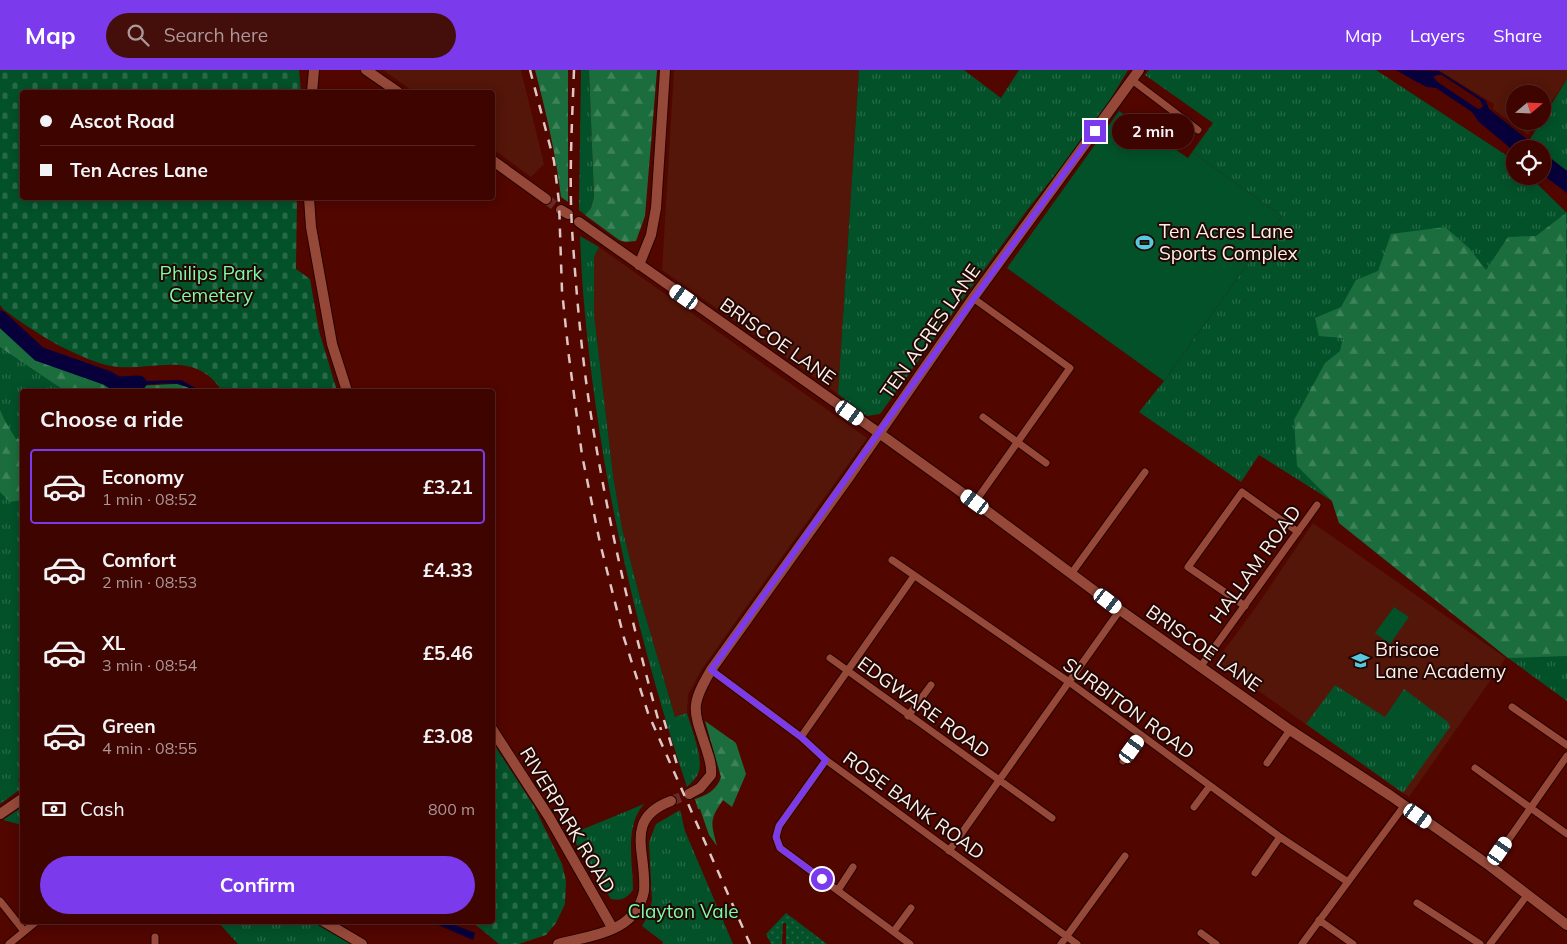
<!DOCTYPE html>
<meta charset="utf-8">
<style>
:root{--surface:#3d0400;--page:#440e0a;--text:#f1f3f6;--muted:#ad9899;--line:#562522;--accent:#7c3aed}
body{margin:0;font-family:Mulish,sans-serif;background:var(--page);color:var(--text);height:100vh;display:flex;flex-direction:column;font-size:19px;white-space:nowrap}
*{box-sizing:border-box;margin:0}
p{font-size:16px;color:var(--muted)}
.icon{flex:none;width:28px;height:28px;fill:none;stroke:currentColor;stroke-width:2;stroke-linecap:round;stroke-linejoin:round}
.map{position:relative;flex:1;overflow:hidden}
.sheet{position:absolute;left:20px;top:319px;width:475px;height:535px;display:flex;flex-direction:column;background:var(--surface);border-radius:5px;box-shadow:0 2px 12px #0003,0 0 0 1px var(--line)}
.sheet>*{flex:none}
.guide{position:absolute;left:20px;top:20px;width:475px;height:110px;border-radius:5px;box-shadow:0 2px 12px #0003,0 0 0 1px var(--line);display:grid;align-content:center;height:110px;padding:0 20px;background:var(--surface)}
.needle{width:32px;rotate:71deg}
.controls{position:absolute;left:1506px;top:15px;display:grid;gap:10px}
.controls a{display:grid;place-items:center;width:45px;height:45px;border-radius:50%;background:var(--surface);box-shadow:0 2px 12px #0003,0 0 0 1px var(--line);font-size:25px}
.end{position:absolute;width:22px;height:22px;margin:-11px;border:6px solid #7c3aed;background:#fff;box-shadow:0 0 0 2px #fff}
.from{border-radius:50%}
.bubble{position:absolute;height:35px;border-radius:18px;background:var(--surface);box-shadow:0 2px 12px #0003,0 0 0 1px var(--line);font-size:16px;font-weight:700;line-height:35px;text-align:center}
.car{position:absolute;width:15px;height:30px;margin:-15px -8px;border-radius:6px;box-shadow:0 0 4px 1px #0007;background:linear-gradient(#fff 24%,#345 0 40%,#fff 0 76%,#345 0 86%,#fff 0)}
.guide b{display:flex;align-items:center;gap:18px;height:48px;font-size:19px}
.guide b+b{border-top:1px solid var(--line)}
.guide i{width:12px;height:12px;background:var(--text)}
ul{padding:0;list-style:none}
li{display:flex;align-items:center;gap:15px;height:75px;margin:0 10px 8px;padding:0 10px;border:2px solid transparent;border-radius:5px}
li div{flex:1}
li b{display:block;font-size:19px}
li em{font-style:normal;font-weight:700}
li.selected{border-color:var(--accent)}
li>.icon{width:45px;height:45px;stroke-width:1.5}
h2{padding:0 20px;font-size:22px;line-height:60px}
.pay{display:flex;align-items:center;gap:12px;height:55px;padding:0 20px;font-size:19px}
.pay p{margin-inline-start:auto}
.cta{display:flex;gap:10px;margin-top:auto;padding:10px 20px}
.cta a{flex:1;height:58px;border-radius:30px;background:var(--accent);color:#fff;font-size:20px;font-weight:700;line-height:58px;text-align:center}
header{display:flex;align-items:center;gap:30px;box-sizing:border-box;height:70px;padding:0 25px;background:var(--accent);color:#fff}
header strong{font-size:24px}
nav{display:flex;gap:28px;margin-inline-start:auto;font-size:18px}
.search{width:350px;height:45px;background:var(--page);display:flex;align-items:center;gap:12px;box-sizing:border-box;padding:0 18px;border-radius:28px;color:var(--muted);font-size:19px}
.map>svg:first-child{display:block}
.built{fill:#531609}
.grass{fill:url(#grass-tufts)}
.forest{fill:url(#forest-firs)}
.cemetery{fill:url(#cemetery-stones)}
.garden{fill:url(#garden-dots)}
.pitch{fill:#025129}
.water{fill:#07003b;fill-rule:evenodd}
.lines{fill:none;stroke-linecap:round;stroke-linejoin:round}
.river{stroke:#07003b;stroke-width:15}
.secondary-tunnel{stroke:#6a2924;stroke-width:10;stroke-dasharray:10 5;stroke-linecap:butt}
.street-casing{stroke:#270300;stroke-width:9}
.secondary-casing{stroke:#270300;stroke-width:12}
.street{stroke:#964939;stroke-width:7}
.secondary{stroke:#964939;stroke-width:10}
.rail{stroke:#dcc7c4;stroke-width:2.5;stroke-dasharray:9 9;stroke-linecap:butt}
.route{stroke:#7c3aed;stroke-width:6}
.labels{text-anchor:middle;stroke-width:4;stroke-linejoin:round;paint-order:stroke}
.poi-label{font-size:19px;fill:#faf1ee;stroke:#240602;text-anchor:start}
.park-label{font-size:19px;fill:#7afca8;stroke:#240602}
.street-label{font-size:19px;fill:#faf1ee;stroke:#240602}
</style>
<header>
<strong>Map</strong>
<div class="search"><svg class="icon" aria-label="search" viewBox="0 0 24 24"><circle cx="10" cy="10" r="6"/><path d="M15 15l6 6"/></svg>Search here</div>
<nav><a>Map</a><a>Layers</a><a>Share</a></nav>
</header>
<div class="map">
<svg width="1567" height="874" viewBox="0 0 1567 874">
<defs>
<pattern id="grass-tufts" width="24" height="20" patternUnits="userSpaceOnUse" patternTransform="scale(1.25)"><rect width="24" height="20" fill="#025129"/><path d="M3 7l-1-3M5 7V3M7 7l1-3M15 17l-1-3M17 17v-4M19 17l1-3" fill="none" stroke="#286a48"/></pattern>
<pattern id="forest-firs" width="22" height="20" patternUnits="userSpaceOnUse" patternTransform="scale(1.25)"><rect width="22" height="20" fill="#1b6d3d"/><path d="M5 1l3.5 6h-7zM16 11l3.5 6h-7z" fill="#3d8259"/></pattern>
<pattern id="cemetery-stones" width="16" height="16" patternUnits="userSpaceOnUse" patternTransform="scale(1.25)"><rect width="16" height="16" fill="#025129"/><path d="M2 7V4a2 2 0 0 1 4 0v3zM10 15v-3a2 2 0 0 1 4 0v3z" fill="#286a48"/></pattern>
<pattern id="garden-dots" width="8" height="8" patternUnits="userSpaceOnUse" patternTransform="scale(1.25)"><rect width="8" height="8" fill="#025129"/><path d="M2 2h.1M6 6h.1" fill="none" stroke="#286a48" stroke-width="1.8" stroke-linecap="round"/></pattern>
</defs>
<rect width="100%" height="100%" fill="#510600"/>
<path class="built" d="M383,0H521L544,94L531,107L493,79L492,22H414Z
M674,0H859L838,324L662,200Z
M1438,0H1567V9L1543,44L1542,24H1515V51H1537L1528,65L1493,39L1494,34Z
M599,177L867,368L702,599L688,625L687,643L675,647L639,524L622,458L613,405L594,244V187Z
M1313,453L1506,588L1409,727L1216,591L1256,537Z"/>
<path class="grass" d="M581,0H589L594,127L591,138L585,145L579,140Z
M859,0H964L1001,28L1019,0H1128L1098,50L1028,139L880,344L867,346L838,324Z
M1149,0H1376L1509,87L1515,93V106H1529L1567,143V631L1508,588L1339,453L1332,431L1259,385L1241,412L1139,342L1164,311L1282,146L1192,82L1213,53L1145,5Z
M1567,9V101L1543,82L1542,79H1539L1529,71L1541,51H1542L1543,48Z
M580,166L599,177L594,187V244L613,405L622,458L639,524L675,647L687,643C691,658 703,686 699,701C697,708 692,712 687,717C635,561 598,397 584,233C582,211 581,188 580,166Z
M0,249L39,285L106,309L117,317L177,314L194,321H22V696L18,711L22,712V718L0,734Z
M1335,615L1385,647L1404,619L1448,652L1450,657L1403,723L1306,654Z
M644,734C624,756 633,793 633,820C626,829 621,831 611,829L572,767L581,760Z
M22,737V755L3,750Z
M680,740L685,761L733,874H662L663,872L642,856L649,844L652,831L649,772L656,754Z
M217,851H312L354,874H238Z"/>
<path class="forest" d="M535,0H568V132L561,127C556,84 546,42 535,0Z
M589,0H657L645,146L636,171L625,172L619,170L585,145L591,138L594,127Z
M1566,143L1567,586L1508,588L1339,453L1332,431L1297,396L1294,350L1325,293L1340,281L1343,268L1319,266L1315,248L1341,237L1356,210L1378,201L1391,164L1445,157L1469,178L1486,200L1508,167L1536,166Z
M0,249L39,285L106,309L117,317L177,314L190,318L194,321H65L0,277Z
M0,340L5,351L16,369H22V430L10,432L0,422Z
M705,651L736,673L746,704L732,737L723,730C709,750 711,753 717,776L709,765L700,739H698L695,729C707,725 717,720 721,707Z"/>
<path class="cemetery" d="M0,0H299L301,22H22V128H297L296,199L310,209L319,261L337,321H222C192,274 144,307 102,294C66,282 33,262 3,239L0,235Z
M493,673L534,736L562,794L566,811L565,834L556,853L546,865L519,874H499L476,855L467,851H492Z"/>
<path class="garden" d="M786,843L827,874H786V853H783L782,874H771L766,864Z"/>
<path class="pitch" d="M1119,41L1188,88L1192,82L1282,146L1164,311L1007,198Z
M1394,537L1409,547L1390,574L1375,563Z
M1409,624L1419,631L1405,652L1395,644Z"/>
<path class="water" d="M1396,0L1439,1L1486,31L1489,39L1539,79H1515V82L1479,52L1472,42L1436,18L1427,17L1415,11ZM1437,5H1442L1480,30L1483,36L1481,38L1478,39L1439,13L1433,7Z
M1542,82L1567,101V123L1543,105Z
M181,310L201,321C193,321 187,316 178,314C163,312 134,316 117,317L119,312Z
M429,851H445L475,863L473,870Z"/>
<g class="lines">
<path class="river" d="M0,248L39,284L107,308L117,314L139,313"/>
<path class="secondary-tunnel" d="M546,129L561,140
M671,731L689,724"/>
<defs>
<path id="street" d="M1132,10L1198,60
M973,228L1070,298L975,432
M983,347L1046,393
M892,490L1069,612L1280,767L1348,812
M1071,504L1145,402
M1245,536L1188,497L1242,422L1298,462
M830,588L1052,748
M1201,596L1317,435
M711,600L801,667L826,690L1077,874
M1512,637L1567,675
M908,646L931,615
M801,667L914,506
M826,690L779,756L776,767L780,778L910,874
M1123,691L1141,666
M1267,693L1290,660
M1475,698L1567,764
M1194,737L1209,717
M949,781L1120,540
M1490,796L1567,686
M1255,803L1280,767
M838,820L853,797
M0,831L24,861
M1417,833L1480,874
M1319,850L1353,874
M894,861L911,838
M1201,863L1216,874
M155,867V874
M9,874L37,851
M1061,874L1125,786
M1302,874L1404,736
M1490,874L1528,824"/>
<path id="secondary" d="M366,0L398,22
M312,22L314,0
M492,90L546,129
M309,128L311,157L332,274L347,321
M561,140L568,144
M579,152L879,363L975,432L1120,540L1290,660L1391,726L1490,796L1567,855
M639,195L651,165L656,138L665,0
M492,659L549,747L613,859
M689,724L700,718L711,705C712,695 709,687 706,678C693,639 690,636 711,600L849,407L973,228L1139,0
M0,744L22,729
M323,851L362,874
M558,874C592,865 636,863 644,821C647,782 623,749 671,731"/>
</defs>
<use href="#street" class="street-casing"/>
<use href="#secondary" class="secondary-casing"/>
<use href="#street" class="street"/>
<use href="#secondary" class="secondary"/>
<path class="rail" d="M530,0L554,91L559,132L562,221L569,287L582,385L600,473L624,568L648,643L750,874
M574,0C572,53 569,106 572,159C576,219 581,280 590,339C607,448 632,554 661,660
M664,650L678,698"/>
</g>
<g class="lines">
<path class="route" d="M822,809L780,778L776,767L779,756L826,690L801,667L711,600C839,420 964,239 1095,61"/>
</g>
<defs>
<symbol id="stadium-bare" viewBox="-9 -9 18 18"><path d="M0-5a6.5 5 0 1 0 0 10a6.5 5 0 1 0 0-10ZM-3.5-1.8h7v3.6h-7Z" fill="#56c9e1" stroke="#240602" stroke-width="2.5" paint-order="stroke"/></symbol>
<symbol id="school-bare" viewBox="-9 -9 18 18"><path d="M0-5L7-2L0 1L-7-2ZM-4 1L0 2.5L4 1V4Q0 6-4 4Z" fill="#56c9e1" stroke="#240602" stroke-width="2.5" paint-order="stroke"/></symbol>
</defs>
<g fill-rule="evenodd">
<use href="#stadium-bare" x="1132" y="160" width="25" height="25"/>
<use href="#school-bare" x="1348" y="578" width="25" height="25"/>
</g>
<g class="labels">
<g class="poi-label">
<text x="1159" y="168">Ten Acres Lane<tspan x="1159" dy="22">Sports Complex</tspan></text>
<text x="1375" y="586">Briscoe<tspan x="1375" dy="22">Lane Academy</tspan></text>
</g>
<g class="park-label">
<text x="211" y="210">Philips Park<tspan x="211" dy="22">Cemetery</tspan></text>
<text x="683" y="848">Clayton Vale</text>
</g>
<g class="street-label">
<text transform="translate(930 261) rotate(-55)" y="7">TEN ACRES LANE</text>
<text transform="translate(778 271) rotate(35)" y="7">BRISCOE LANE</text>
<text transform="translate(1255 494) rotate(-54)" y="7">HALLAM ROAD</text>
<text transform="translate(1204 578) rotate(35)" y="7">BRISCOE LANE</text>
<text transform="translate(924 637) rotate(36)" y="7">EDGWARE ROAD</text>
<text transform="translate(1129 638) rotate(36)" y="7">SURBITON ROAD</text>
<text transform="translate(914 735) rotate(36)" y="7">ROSE BANK ROAD</text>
<text transform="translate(568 750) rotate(59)" y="7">RIVERPARK ROAD</text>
</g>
</g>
</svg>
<div class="controls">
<a><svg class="needle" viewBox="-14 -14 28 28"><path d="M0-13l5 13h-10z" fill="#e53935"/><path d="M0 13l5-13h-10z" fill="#ad9899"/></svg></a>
<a><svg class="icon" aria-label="locate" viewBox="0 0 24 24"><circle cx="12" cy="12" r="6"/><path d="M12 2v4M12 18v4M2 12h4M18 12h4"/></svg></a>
</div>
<i class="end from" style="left:822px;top:809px"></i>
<i class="end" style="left:1095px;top:61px"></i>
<div class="bubble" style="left:1112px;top:44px;width:82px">2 min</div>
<i class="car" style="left:684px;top:227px;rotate:305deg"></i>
<i class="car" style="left:850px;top:343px;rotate:125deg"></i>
<i class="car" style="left:975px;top:432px;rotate:306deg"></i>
<i class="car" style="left:1108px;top:531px;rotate:127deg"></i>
<i class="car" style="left:1132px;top:679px;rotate:36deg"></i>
<i class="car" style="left:1418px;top:746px;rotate:125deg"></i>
<i class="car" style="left:1500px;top:781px;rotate:35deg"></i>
<div class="guide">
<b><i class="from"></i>Ascot Road</b>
<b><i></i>Ten Acres Lane</b>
</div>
<section class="sheet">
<h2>Choose a ride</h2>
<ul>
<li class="selected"><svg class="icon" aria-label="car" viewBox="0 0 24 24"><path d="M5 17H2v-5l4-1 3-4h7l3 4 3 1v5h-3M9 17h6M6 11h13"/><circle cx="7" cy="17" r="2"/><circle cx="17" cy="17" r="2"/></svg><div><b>Economy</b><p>1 min · 08:52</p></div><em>£3.21</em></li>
<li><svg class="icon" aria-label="car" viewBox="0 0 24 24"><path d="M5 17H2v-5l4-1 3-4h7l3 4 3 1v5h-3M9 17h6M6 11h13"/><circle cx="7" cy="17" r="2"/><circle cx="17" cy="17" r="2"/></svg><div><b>Comfort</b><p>2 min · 08:53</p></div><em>£4.33</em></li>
<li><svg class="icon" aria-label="car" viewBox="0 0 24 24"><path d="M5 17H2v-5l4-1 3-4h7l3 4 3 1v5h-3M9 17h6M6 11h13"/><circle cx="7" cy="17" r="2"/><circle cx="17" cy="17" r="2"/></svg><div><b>XL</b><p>3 min · 08:54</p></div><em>£5.46</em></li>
<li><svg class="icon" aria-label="car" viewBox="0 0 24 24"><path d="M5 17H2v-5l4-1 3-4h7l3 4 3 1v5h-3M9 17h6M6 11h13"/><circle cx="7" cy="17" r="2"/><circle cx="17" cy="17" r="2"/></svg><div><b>Green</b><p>4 min · 08:55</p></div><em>£3.08</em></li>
</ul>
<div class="pay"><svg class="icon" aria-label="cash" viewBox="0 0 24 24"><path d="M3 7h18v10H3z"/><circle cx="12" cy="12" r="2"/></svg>Cash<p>800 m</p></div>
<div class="cta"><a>Confirm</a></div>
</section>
</div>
